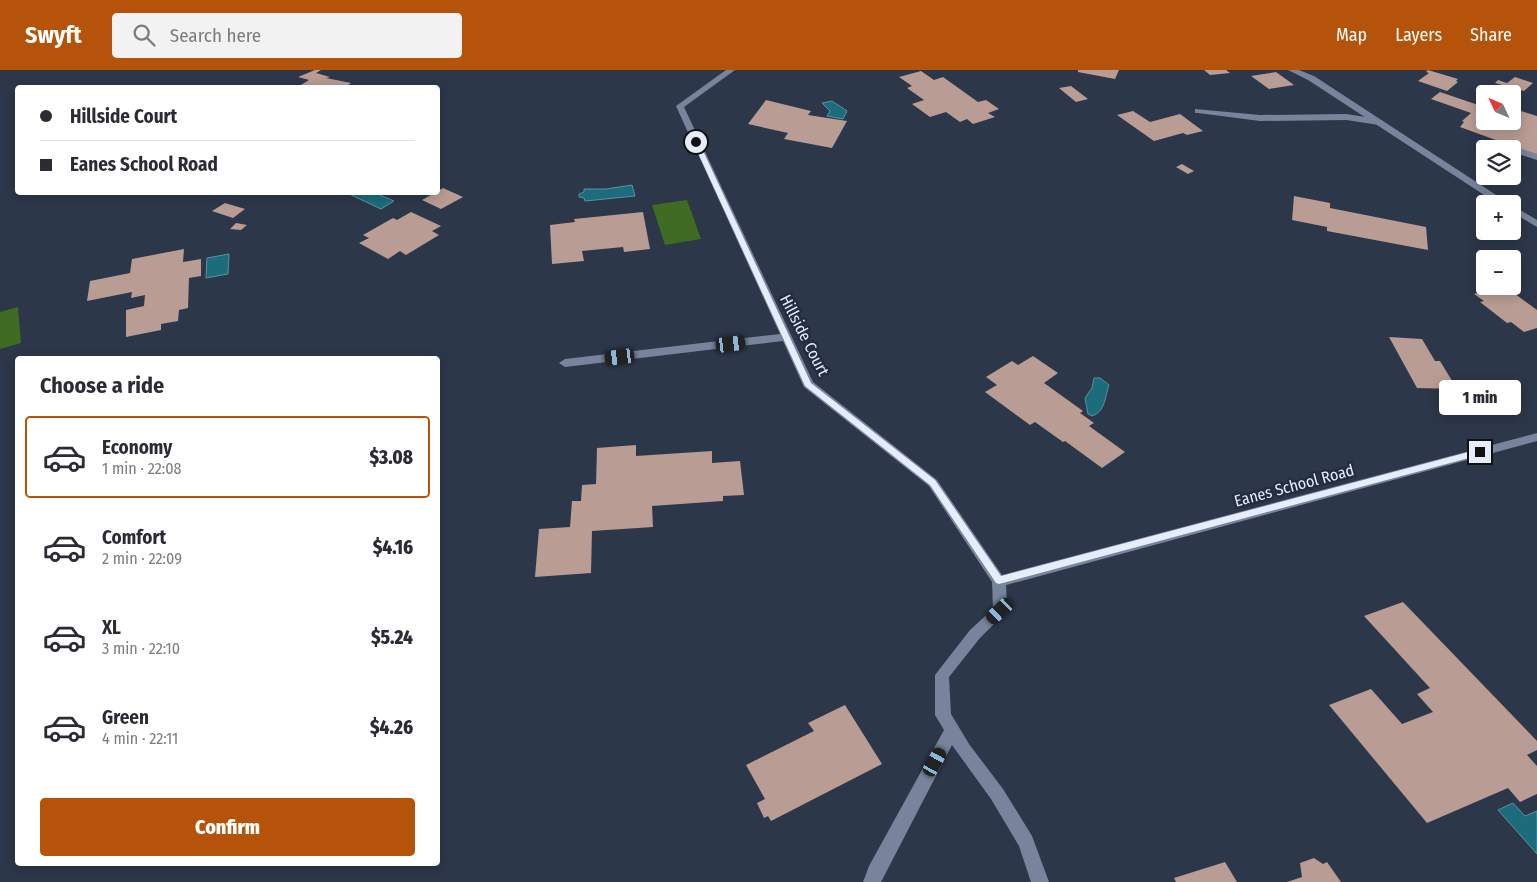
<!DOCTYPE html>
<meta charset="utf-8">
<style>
:root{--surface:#fff;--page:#f2f2f3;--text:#2b2b33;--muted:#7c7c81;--line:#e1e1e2;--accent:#b45309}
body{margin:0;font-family:"Fira Sans Condensed",sans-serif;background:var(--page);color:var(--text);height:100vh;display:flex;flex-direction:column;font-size:19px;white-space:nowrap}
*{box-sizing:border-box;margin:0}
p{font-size:16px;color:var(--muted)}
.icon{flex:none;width:28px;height:28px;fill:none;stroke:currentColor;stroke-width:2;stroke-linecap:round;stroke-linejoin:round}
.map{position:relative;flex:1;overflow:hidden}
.panel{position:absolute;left:15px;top:286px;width:425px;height:510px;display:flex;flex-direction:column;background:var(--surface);border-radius:5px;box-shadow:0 2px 12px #0003}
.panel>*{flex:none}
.guide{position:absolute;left:15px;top:15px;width:425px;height:110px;border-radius:5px;box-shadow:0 2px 12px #0003;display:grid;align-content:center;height:110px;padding:0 25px;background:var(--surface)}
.needle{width:32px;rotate:314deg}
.fabs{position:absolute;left:1476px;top:15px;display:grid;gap:10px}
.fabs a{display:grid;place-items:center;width:45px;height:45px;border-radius:5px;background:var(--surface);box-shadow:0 2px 12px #0003;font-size:25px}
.end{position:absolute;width:22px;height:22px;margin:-11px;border:6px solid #e6edfa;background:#111;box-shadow:0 0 0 2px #111}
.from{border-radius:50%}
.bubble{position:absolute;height:35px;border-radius:5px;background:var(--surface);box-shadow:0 2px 12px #0003;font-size:16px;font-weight:800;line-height:35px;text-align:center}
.car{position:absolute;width:15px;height:30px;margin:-15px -8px;border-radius:6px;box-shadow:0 0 4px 1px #0007;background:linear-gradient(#222 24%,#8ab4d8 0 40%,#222 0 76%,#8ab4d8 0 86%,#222 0)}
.guide b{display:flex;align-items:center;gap:18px;height:48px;font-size:19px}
.guide b+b{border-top:1px solid var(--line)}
.guide i{width:12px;height:12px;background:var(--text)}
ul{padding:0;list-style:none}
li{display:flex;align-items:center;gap:15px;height:82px;margin:0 10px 8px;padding:0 15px;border:2px solid transparent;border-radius:5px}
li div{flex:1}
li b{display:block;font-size:19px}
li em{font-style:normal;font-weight:800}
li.selected{border-color:var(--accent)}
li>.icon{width:45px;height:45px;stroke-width:1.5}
h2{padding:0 25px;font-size:22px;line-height:60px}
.primary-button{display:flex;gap:10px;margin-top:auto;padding:10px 25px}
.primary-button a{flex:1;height:58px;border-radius:5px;background:var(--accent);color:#fff;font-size:20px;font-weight:800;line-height:58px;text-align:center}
header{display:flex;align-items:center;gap:30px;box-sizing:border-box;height:70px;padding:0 25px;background:var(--accent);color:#fff}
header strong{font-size:24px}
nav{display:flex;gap:28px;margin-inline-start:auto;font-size:18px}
.search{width:350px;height:45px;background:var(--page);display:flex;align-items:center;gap:12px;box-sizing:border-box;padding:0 18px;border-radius:5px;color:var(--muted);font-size:19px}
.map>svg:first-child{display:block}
.green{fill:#406b22}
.water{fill:#1c6c7b;stroke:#5993a1}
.building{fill:#b99c94}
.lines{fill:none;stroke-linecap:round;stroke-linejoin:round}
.lane{fill:#78849b;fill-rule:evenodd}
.street{fill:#78849b;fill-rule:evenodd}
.route{fill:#e6edfa}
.labels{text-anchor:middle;stroke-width:5;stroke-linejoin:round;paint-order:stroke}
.street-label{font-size:16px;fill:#e6edfa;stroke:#232d3f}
</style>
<header>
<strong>Swyft</strong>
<div class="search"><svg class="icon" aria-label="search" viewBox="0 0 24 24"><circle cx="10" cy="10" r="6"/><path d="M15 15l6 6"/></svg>Search here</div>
<nav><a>Map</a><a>Layers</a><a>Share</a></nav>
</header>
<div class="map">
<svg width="1537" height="812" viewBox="0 0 1537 812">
<rect width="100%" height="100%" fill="#2d374a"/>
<path class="green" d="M687,130L701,169L665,175L652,135Z
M18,237L21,273L0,279V242Z"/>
<path class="water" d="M832,31L847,41L843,49L827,46L830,41L822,33Z
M632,115L635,126L585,131L584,128L579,127V124L584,122V119H606Z
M347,123H375L394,131L381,139Z
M229,184L228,204L206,208L207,188Z
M1094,308H1100L1109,315C1105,327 1105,342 1092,346L1088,344L1085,328L1092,318Z
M1513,733L1525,746L1537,741V784L1498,740Z"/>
<path class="building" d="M315,0H321L316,3L330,7L326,8L351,13L344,18H296L309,10L298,7Z
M1078,0H1119L1115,9L1078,2Z
M1204,0H1226L1230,3L1210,5Z
M1428,0L1458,9L1456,11L1458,12L1447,21L1418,11L1429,3L1426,2Z
M921,1L934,10L943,7L978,32L986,30L999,39L988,43L995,47L973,54L967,49L960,52L946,42L930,47L912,34L924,30L907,18L912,16L899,7Z
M1276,2L1294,15L1269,19L1251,6Z
M1515,7L1533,13L1524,21L1495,13L1498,10L1507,13Z
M1071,16L1088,29L1076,32L1059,18Z
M1440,22L1484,37L1485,51H1512V45L1518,40L1537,46V85L1460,57L1464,52L1462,51L1471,43L1431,29Z
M766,30L811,41L808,45L847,51L832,78L784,69L788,63L748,54Z
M1133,41L1150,52L1180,44L1203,61L1187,65L1183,63L1154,71L1117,45Z
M1182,94L1194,101L1188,104L1176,97Z
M443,118L463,127L441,139L422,130Z
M1294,126L1330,133V138L1426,157L1428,180L1327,161V157L1292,150Z
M225,133L245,139L233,148L212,141Z
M411,142L441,156L432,161L439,165L406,185L400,181L388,189L359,173L369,168L363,165L393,148L397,150Z
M643,142L650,179L624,182L623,177L582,181L584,191L552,194L550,155L575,152L574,149Z
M236,153L247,155L241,160L230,159Z
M184,179L183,192L201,189V206L189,208L188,238L179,240L178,251L161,254V260L126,267V240L144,236L145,225L131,228L132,222L87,231L90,211L130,203L132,189Z
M1504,216L1537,240V258L1524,262L1511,252L1507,253L1480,232L1484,231L1474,224Z
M1389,267L1422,269L1435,291H1440L1457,319L1417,318Z
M1033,286L1058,303L1044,313L1083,341L1080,343L1094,353L1089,356L1125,382L1102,398L1065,371L1063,372L1035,352L1030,355L985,322L997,315L986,307L1012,291L1018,295Z
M636,375V386L712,381V393L740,391L744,425L723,426V431L652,436L653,457L592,461L591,503L535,507L539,459L570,457L572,431H581L582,415L596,414L597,378Z
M1403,532L1537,671V680L1527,685L1537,696V724L1520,732L1508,718L1427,753L1329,635L1371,619L1402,654L1433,642L1417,624L1430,618L1364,546Z
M845,635L882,694L771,751L768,746L764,748L757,733L765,729L746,695L814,661L808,653Z
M1314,788L1323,794L1327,792L1341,812H1287L1302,807L1300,793Z
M1225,792L1237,812H1176L1174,808Z"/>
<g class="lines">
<path class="lane" d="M1195,39L1260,45L1346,44L1379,49L1383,52L1379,55L1346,50L1260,51L1198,43H1195Z
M1495,70L1537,84V90L1512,82V79H1503L1492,75V71Z
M999,505L1004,507L1006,511L1007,541L980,568L949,607L951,644L969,674L1003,719L1032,766L1049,812H1031L1019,776L991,729L952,675L881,812H863L869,796L944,660L935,645V605L970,560L993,539L992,511L994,507Z"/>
<path class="street" d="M726,0H735L684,37L813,312L937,410L1002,505L1537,363V371L999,517L994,515L929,416L804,317L783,271L565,297L559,293L565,289L780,264L676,36Z
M1288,0H1299L1314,6L1510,134H1498L1308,10Z
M1512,135L1537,150V157L1512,142Z"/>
</g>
<path class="route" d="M696,70L699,72L811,313L935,410L1001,506L1480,379L1484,382L1480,385L999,514L996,513L930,415L805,316L693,72Z"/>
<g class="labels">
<g class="street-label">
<text transform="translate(805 265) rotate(63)" y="6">Hillside Court</text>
<text transform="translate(1294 415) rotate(-15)" y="6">Eanes School Road</text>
</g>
</g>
</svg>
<div class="fabs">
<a><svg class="needle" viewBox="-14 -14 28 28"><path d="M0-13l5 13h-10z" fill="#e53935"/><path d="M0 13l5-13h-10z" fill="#7c7c81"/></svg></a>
<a><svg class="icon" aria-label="layers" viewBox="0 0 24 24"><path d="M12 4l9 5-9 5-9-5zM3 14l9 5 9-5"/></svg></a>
<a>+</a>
<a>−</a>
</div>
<i class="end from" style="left:696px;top:72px"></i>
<i class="end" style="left:1480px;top:382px"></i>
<div class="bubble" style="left:1439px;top:310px;width:82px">1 min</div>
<i class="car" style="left:731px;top:274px;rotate:83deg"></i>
<i class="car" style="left:620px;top:287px;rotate:263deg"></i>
<i class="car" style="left:1000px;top:541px;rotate:227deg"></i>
<i class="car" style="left:935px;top:692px;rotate:29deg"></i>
<div class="guide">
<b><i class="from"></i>Hillside Court</b>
<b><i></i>Eanes School Road</b>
</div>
<section class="panel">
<h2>Choose a ride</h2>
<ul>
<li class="selected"><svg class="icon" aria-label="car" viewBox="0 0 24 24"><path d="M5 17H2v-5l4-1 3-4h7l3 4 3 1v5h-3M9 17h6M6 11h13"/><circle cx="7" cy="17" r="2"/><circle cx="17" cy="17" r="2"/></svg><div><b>Economy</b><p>1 min · 22:08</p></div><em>$3.08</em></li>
<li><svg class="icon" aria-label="car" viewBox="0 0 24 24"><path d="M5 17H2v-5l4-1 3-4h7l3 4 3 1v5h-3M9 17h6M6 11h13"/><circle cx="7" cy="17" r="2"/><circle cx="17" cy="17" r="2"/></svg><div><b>Comfort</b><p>2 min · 22:09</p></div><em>$4.16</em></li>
<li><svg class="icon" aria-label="car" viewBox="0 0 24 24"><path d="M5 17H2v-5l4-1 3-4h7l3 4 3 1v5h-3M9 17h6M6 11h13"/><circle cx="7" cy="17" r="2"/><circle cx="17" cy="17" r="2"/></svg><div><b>XL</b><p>3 min · 22:10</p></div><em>$5.24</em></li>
<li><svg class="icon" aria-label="car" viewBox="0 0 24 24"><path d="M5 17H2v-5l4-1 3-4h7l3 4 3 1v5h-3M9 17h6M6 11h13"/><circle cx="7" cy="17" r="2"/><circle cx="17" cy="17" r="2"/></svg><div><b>Green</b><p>4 min · 22:11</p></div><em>$4.26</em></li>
</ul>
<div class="primary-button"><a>Confirm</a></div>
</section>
</div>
